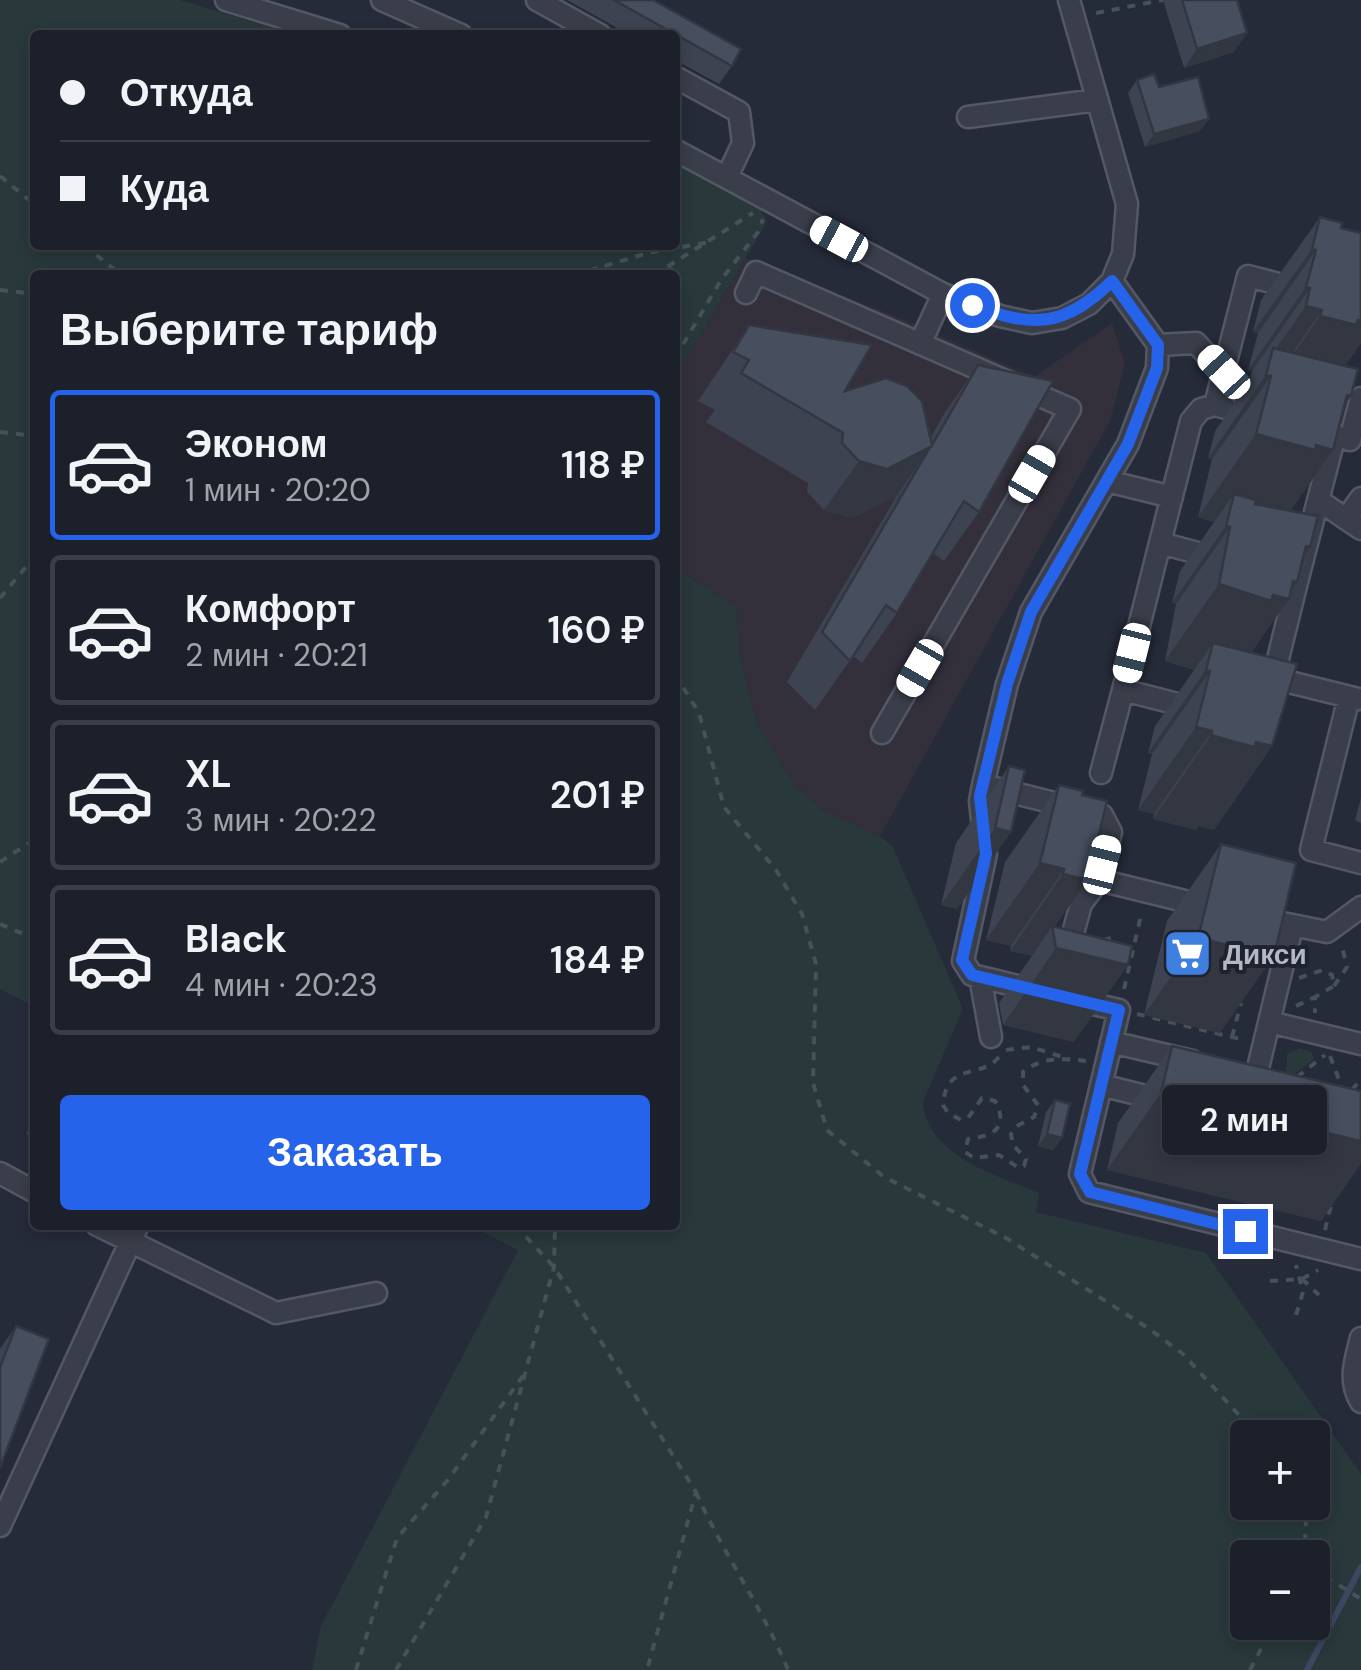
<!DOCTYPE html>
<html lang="ru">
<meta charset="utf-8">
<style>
:root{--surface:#1c202b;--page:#292d37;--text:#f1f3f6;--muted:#a0a3a9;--line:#3a3e47;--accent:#2563eb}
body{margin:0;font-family:"DM Sans",sans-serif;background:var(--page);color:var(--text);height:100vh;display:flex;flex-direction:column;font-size:38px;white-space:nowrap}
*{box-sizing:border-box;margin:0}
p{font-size:32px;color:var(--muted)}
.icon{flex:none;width:55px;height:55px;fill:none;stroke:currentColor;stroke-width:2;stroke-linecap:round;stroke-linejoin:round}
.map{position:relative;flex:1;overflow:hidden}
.details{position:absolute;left:30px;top:270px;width:650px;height:960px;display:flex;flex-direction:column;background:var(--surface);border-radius:10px;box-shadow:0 5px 15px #0003,0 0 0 2px var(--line)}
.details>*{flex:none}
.hud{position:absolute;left:30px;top:30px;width:650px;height:220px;border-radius:10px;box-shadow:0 5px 15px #0003,0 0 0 2px var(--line);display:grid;align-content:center;height:220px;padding:0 30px;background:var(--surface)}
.tools{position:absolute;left:1230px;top:1420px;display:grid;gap:20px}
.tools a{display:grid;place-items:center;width:100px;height:100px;border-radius:10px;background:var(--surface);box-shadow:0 5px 15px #0003,0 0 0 2px var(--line);font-size:50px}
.end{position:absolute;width:45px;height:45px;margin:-22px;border:12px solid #2563eb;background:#fff;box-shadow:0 0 0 5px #fff}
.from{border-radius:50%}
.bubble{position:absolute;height:70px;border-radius:10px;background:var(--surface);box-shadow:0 5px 15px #0003,0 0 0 2px var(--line);font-size:32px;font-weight:600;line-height:70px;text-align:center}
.car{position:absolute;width:30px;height:60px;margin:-30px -15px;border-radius:12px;box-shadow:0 0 8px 2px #0007;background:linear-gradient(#fff 24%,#345 0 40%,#fff 0 76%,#345 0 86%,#fff 0)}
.hud b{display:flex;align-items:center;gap:35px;height:95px;font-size:38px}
.hud b+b{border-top:2px solid var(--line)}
.hud i{width:25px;height:25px;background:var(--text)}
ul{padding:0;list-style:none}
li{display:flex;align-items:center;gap:30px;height:150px;margin:0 20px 15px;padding:0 10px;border:5px solid var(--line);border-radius:10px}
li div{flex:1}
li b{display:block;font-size:38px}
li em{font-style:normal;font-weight:600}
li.active{border-color:var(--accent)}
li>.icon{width:90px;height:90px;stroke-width:1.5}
h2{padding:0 30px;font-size:45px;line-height:120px}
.cta{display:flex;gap:20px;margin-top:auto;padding:20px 30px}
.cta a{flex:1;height:115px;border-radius:10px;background:var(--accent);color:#fff;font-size:40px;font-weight:600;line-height:115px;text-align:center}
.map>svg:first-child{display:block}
.medical{fill:#33303c}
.green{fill:#28383b;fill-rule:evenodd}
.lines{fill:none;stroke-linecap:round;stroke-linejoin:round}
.stream{stroke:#3c4761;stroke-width:6}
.minor-casing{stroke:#545865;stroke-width:25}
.path{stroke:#455358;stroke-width:4;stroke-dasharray:8 8;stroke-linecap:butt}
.minor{stroke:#393e4a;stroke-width:20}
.wall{fill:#3d4351}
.shaded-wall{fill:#323742}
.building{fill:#474e5e;stroke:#323742;stroke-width:2.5}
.route{stroke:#2563eb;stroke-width:12}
.labels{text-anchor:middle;stroke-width:8;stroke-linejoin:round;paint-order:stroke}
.poi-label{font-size:28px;font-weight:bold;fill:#b4b8c5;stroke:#1e232f;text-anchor:start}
</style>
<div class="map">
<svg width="1361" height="1670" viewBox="0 0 1361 1670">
<rect width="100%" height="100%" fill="#252b39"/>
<path class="medical" d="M746,258L912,323L1034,377L1112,323L1125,364L1110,421L880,836L823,811L796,786L758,727L740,659L736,606L675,569V378Z"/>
<path class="green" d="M0,0H180L297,35H35V245H675V161L756,199L767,222L675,378V275H35V1007L0,989Z
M675,569L736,606L740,659L758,727L796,786L823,811L880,836L893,847L963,1009L923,1102C927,1156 997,1175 1039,1193L1036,1212L1206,1253L1361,1474V1670H312L321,1626L518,1250L469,1225H675ZM1248,1438H1312V1502H1248ZM1248,1558H1312V1622H1248Z
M1299,1048L1312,1052L1314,1059L1293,1075L1286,1074L1287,1054Z"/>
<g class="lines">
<path class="stream" d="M1307,1670L1361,1567"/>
<defs>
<path id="minor" d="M226,0L340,35
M382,0L461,35
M537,0L600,35
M675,77L739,112L743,143L727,177
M968,117L1097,100
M675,150L943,294L1000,316L1032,323L1062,318L1089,304L1112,281L1123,254L1127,204L1069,0
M1112,281L1158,345L1157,368L1128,444L1031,612L1007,684L983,785L1102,815L1111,832L1099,880L1205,906
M746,293L756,272L1070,409L882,733
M920,344L943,294
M1158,345L1196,343L1223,372
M1215,405L1201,409L1191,421L1160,543L1217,558
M1226,408L1215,405L1248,276L1298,289
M1322,432L1350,440L1361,398
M1107,481L1172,497
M1318,500L1361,529
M1346,519L1361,498
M1160,543L1123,690L1197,709
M1274,572L1298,578L1335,435
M1273,678L1358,699
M1272,683L1298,578
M1349,697L1311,850L1361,863
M1101,773L1123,690
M983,785L980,801L986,854L963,961L972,975L1038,991
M1258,918L1327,932L1361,907
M1067,955L1081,904L1099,880
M980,977L991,1037
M1076,1000L1119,1010L1080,1174L1089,1192L1361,1259
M1269,1022L1361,1044
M1111,1042L1192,1061
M1101,1085L1165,1101
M1252,1093L1292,927
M0,1173L35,1192
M97,1225L276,1313L376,1293
M1361,1338C1355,1361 1348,1381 1361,1402
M0,1526L138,1225"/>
</defs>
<use href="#minor" class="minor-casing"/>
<path class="path" d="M1096,13L1163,0
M0,176L35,205
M84,245L121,275
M574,275L648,253L710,242
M654,275L753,213
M669,275L674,263
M0,290L35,294
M675,358L721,280L758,232L763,219
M0,432L35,436
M0,598L35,556
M675,674L699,713L724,807L776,870L802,914L816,964L813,1083L827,1130L884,1177L1006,1238L1148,1328L1183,1354L1260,1438
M0,862L35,839
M0,924L35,939
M1103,940L1112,938L1119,945
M1299,978L1323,970L1332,975L1334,986L1315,997V1013
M1334,986L1347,967L1342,947
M1124,989L1142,911
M1296,1006L1315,997
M1137,1014L1244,1040
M1232,1037L1241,1003
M1006,1050L1031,1047L1069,1059
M1330,1056L1343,1090
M999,1057C980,1080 946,1061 943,1105L948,1113L961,1120L968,1118L982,1098L995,1101C1010,1129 992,1136 968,1139L965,1152L974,1158L999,1155L1019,1168L1024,1166L1026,1159L1013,1145L1011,1134L1017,1126L1034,1117L1038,1105L1023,1085V1072C1041,1057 1063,1058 1086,1061
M1297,1077L1325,1055
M1352,1090L1361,1079
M515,1225L554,1267L696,1492L647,1670
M1325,1230L1331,1205
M1302,1279L1319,1295
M1270,1281L1302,1279L1318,1270
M1296,1315L1303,1292L1296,1265
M696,1492C723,1554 763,1608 788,1670
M1304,1558L1307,1502
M1312,1568L1361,1599
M356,1670L397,1538L447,1481L523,1376
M396,1670L486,1517L554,1267L555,1225
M1250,1670L1275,1622"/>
<use href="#minor" class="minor"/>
</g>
<path class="wall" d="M567,0H653L732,66L719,84L675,60V35H630Z
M1163,0H1237L1247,33L1234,52L1184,68Z
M1137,80L1159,87L1200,131L1145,147L1128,93Z
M1320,217L1341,228L1361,233V343L1345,366L1351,396L1344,406L1333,450L1290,511L1304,556L1297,582L1252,652L1272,746L1214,830L1199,826L1196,830L1153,819L1154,814L1138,810L1152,754L1148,753L1155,726L1194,670L1165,661L1176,604L1172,603L1180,571L1214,522L1198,517L1212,459L1208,458L1215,431L1249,382L1252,371L1248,370L1258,333L1253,332L1261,300Z
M749,325L845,391L931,437L944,414L978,365L979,512L944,561L933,553L897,613L862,663L853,656L815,710L787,682L896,497L852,518L824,510L807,492L808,483L706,422L715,410L698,401Z
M1009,766L1011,832L957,909L941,905L956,843Z
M1059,785L1083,791L1055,927L1074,1042L1003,1025L999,1003L1032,956L1010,951L1011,946L986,940L1005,862Z
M1361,798V823L1355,820Z
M1221,844L1220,1033L1144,1015L1167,921Z
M1172,1046L1361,1091V1163L1321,1221L1107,1170L1118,1123Z
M1055,1100L1062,1138L1053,1150L1038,1146L1046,1112Z
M35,1115V1138L26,1134Z
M16,1326L0,1468V1349Z"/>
<path class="shaded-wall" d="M1247,33L1234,52L1184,68L1197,49Z
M1209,119L1200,131L1145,147L1154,134Z
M1312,249L1316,250L1258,333L1253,332Z
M1306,287L1310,288L1252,371L1248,370Z
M1306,306L1322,310L1268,388L1271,376L1212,459L1208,458L1266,375L1272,354Z
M1361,313V343L1316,407L1266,393L1320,316Z
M1347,395L1351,396L1316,446L1333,450L1275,533L1234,494L1214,522L1198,517L1256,434Z
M930,447L896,497L852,518L824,510L859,461Z
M1226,526L1230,527L1176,604L1172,603Z
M1306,546L1310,547L1276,596L1293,581L1297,582L1286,598L1289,599L1235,676L1210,671L1152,754L1148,753L1206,670L1213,643L1194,670L1165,661L1219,584Z
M1196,727L1212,731L1154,814L1138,810Z
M1211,735L1272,746L1214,830L1199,826L1196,830L1153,819Z
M995,828L1011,832L957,909L941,905Z
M1040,863L1064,869L1011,946L986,940Z
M1063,874L1088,880L1053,929L1052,926L1032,956L1010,951Z
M1198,938L1274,956L1220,1033L1144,1015Z
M1056,948L1128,965L1074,1042L1003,1025Z
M1161,1093L1361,1141V1163L1321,1221L1107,1170Z
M1047,1134L1062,1138L1053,1150L1038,1146Z"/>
<path class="building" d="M614,0H653L741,49L732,66Z
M1182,0H1237L1247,33L1197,49Z
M1154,74L1159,87L1198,77L1209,119L1154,134L1137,80Z
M1320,217L1342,223L1341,228L1361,233V321L1358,320L1356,325L1320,316L1322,310L1306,306L1310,288L1306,287L1316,250L1312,249Z
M749,325L872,345L845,391L886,378L907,386L922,401L932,445L978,365L1053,381L979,512L964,501L897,613L886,605L850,661L822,632L930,447L887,469L859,461L842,443L843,433L741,373L749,360L733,352Z
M1273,348L1358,369L1351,396L1347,395L1333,450L1316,445L1315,450L1256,434L1271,376L1266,375Z
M1234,494L1256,500L1255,504L1318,516L1310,547L1306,546L1297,582L1293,581L1289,599L1273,595L1271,601L1219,584L1230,527L1226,526Z
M1213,643L1297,664L1272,746L1256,742L1255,747L1235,742L1211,735L1212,731L1196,727L1210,671L1206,670Z
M1009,766L1025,770L1011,832L995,828Z
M1059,785L1083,791L1082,795L1107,801L1088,880L1063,874L1064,869L1040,863Z
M1221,844L1296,863L1274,956L1198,938Z
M1052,926L1132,946L1128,965L1056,948Z
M1172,1046L1361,1091V1141L1161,1093Z
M1055,1100L1070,1104L1062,1138L1047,1134Z
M16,1326L49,1339L0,1468V1367Z"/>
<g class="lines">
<path class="route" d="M972,305C1032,328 1064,328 1112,281L1158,345L1157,368L1128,444L1031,612L1007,684L980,796L986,854L962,960L972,975L1119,1010L1080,1174L1090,1192L1245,1231"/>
</g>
<defs>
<symbol id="supermarket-square" viewBox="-11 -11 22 22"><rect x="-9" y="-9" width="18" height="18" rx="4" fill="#3f7fe0" stroke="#1e232f"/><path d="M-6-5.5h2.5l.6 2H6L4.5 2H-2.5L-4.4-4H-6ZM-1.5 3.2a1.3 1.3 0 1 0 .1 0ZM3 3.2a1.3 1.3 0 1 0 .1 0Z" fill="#fff"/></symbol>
</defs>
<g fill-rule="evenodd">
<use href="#supermarket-square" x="1160" y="926" width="55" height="55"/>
</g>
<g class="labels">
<g class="poi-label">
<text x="1223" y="964">Дикси</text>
</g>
</g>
</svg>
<div class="tools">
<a>+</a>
<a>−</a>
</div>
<i class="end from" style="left:972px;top:305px"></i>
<i class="end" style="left:1245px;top:1231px"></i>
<div class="bubble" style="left:1162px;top:1085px;width:165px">2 мин</div>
<i class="car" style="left:839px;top:239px;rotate:298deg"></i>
<i class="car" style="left:1224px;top:372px;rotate:317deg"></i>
<i class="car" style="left:1032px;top:474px;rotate:30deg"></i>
<i class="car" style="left:1132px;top:653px;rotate:194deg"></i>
<i class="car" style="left:920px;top:668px;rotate:210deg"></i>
<i class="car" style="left:1102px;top:865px;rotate:14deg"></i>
<div class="hud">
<b><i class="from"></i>Откуда</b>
<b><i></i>Куда</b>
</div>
<section class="details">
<h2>Выберите тариф</h2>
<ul>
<li class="active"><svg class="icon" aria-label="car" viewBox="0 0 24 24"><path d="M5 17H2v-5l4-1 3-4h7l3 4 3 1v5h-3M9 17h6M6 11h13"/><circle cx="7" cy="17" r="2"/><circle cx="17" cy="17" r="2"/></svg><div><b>Эконом</b><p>1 мин · 20:20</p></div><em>118 ₽</em></li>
<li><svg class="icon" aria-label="car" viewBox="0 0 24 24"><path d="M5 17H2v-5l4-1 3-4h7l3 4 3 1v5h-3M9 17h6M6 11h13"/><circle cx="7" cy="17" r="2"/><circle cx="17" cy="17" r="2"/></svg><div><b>Комфорт</b><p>2 мин · 20:21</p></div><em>160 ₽</em></li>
<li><svg class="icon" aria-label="car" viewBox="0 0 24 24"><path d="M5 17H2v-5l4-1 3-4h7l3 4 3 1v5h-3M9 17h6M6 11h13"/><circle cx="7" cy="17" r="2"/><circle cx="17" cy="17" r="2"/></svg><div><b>XL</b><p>3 мин · 20:22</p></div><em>201 ₽</em></li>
<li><svg class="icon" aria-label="car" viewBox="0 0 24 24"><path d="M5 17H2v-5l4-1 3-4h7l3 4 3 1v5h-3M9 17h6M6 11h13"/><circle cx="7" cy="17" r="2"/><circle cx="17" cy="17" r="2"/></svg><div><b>Black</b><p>4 мин · 20:23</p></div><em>184 ₽</em></li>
</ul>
<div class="cta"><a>Заказать</a></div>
</section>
</div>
